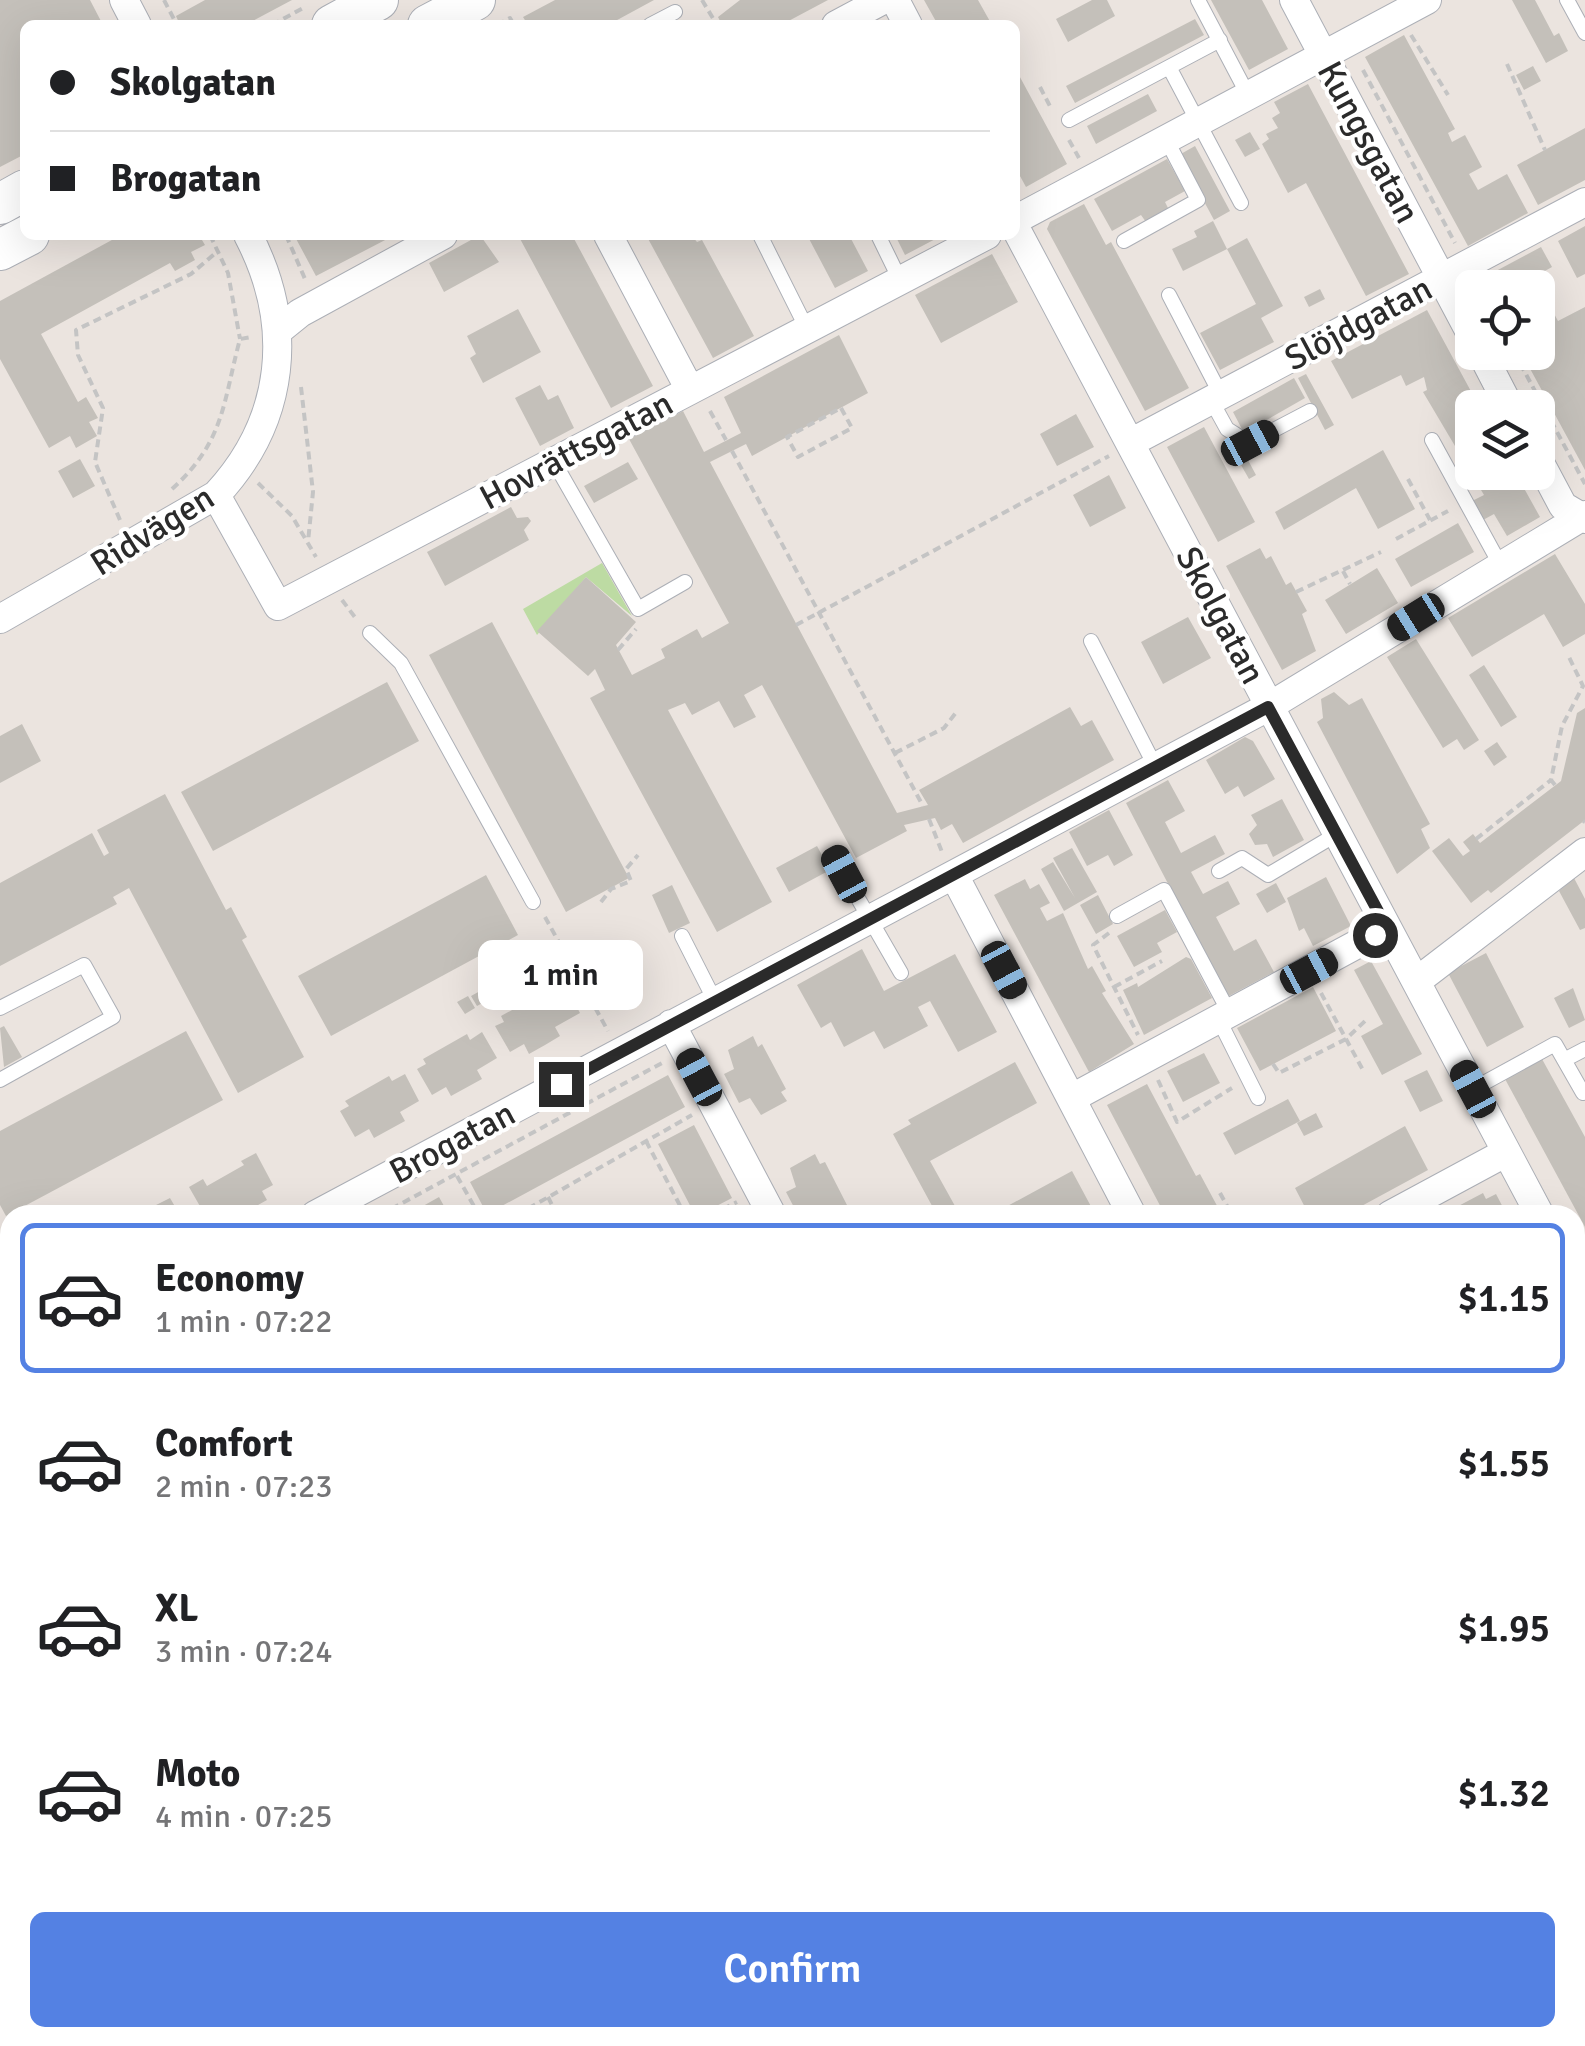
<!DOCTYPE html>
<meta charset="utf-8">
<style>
:root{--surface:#fff;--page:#f2f2f2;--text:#202124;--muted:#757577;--line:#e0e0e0;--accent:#5481e3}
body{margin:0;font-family:Signika,sans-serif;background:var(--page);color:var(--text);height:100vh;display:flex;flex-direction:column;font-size:38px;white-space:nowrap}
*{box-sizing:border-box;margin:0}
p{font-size:32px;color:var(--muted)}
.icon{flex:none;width:55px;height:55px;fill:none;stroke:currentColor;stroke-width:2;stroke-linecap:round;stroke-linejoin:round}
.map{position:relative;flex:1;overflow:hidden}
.details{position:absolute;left:0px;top:1205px;width:1585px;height:842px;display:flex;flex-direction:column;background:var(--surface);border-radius:30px 30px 0 0;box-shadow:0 10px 40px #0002}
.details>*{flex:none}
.hud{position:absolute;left:20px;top:20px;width:1000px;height:220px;border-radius:15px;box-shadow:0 10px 40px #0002;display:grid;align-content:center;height:220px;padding:0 30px;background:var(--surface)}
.fabs{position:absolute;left:1455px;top:270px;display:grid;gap:20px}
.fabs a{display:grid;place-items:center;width:100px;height:100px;border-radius:15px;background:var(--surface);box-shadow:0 10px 40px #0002;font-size:50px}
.end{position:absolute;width:45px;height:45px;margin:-22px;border:12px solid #2b2b2b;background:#fff;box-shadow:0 0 0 5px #fff}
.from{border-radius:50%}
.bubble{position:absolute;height:70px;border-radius:15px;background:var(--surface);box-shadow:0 10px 40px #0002;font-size:32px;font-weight:600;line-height:70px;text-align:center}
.car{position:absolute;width:30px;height:60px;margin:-30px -15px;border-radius:12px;box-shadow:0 0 8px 2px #0007;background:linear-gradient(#222 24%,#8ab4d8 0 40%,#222 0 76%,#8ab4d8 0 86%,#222 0)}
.hud b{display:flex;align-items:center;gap:35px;height:95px;font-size:38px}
.hud b+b{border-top:2px solid var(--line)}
.hud i{width:25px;height:25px;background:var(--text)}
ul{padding:18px 0 0;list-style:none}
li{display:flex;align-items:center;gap:30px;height:150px;margin:0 20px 15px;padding:0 10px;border:5px solid transparent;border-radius:15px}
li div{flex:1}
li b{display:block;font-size:38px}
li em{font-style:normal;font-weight:600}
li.on{border-color:var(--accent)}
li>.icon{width:90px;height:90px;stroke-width:1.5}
.cta{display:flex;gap:20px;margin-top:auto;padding:20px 30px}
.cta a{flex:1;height:115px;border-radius:15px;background:var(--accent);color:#fff;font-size:40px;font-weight:600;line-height:115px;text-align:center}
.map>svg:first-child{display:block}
.education{fill:#eadfd1}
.green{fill:#bddba3}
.building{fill:#c4c0ba}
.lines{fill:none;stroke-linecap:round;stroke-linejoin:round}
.service-casing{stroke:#acafb6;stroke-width:16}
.minor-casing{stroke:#acafb6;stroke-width:30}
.secondary-casing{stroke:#acafb6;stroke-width:42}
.path{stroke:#c4c4c4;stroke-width:4;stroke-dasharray:8 5;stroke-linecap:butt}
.service{stroke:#fff;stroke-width:14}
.minor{stroke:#fff;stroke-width:28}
.secondary{stroke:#fff;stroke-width:40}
.route{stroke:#2b2b2b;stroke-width:12}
.labels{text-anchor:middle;stroke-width:8;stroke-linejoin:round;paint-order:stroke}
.street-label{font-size:35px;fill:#2b2b2b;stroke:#fff}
</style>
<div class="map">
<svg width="1585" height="2046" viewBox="0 0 1585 2046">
<rect width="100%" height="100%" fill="#ebe4df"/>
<path class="education" d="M810,2038H1491L1495,2046H794Z"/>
<path class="green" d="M602,563L632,616L586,577L537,635L523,609Z"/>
<path class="building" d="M0,0H90L103,25H25V154L0,167Z
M205,0H292L245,25H180L176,16Z
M555,0H654L608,25H528L523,17Z
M740,0H828L781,25H722L718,17Z
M924,0H978L992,25H938Z
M1092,0H1107L1115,16L1068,42L1056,19Z
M1211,0H1262L1288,49L1249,70Z
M1512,0H1535L1554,36L1559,33L1568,51L1546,63Z
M1195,19L1204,35L1075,103L1066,86Z
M1404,35L1455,129L1448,133L1452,142L1465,135L1482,167L1469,174L1478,190L1507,174L1528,213L1468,246L1365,57Z
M1533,66L1541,81L1524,90L1516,75Z
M1015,68L1067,164L1026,187L1015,167Z
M1308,84L1409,274L1366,296L1306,183L1288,193L1262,144L1269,139L1266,134L1278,128L1272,118L1280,113L1274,102Z
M1148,94L1157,111L1096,144L1087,126Z
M1585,128V180L1538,205L1517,165Z
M1250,132L1260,149L1245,157L1235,140Z
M1195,146L1230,211L1214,220L1179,155Z
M1167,159L1185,191L1165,202L1169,210L1146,222L1141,215L1112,231L1094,199Z
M1084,204L1106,245L1111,242L1189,388L1145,411L1047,229L1050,222Z
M1213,221L1227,249L1183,271L1172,249L1197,237L1194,231Z
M1585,226V274L1577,278L1558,241Z
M121,235H199L205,245L191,252L195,260L175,271L170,263L41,334L78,402L86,397L98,418L89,422L97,436L76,448L70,436L49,448L0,359V301Z
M294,235H388L389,238L316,276Z
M480,235L499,262L444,292L429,263Z
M518,235H572L653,386L611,408Z
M646,235H691L697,242L702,240L754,336L713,358Z
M807,235H849L868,271L835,288Z
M895,235H943L905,255Z
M1247,238L1283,306L1261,318L1274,342L1220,370L1200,333L1256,304L1227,249Z
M1541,247L1552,267L1534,277L1558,321L1585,307V470L1521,352H1538V288H1486L1481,279Z
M992,254L1018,302L941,343L915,295Z
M1320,289L1325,299L1309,307L1304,297Z
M518,309L541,352L483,383L470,358L476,354L467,336Z
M1427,310L1480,408H1472V472H1515L1540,517L1507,536L1494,514L1483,520L1472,501L1484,495L1423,392L1427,390L1424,377L1406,386L1401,375L1352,399L1331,361Z
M839,335L868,393L752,456L746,444L710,462L897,813L928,805L919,790L1070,707L1081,726L1092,720L1114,760L963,843L952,824L941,830L935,818L904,825L907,831L856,858L762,685L744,695L756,717L734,728L719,701L692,715L685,703L668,710L772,902L717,932L590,698L605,690L595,669L588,676L537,631L586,577L636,622L616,645L632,675L665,658L661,649L697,629L702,638L729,623L629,439L683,411L704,452L741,433L724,397Z
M1306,374L1334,425L1325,430L1298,378Z
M1294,378L1305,398L1244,433L1233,412Z
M540,385L548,400L558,395L574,428L540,446L515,398Z
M1076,414L1094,447L1057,466L1040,434Z
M1204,427L1255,522L1218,542L1167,447Z
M1241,447L1256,475L1249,479L1233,451Z
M1383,450L1415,509L1378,529L1356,488L1284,530L1275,512Z
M80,459L95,486L73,498L58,471Z
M628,462L638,479L594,503L584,486Z
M1109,475L1126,508L1090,527L1073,495Z
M511,507L517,518L528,517L531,521L524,530L529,540L445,586L427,552Z
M1458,523L1474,552L1411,587L1395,559Z
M1260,548L1266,559L1271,556L1286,585L1291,582L1307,611L1302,614L1316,651L1282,670L1226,566Z
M1555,554L1585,604V634L1563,647L1544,614L1472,657L1448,618Z
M1377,568L1398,603L1346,634L1325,600Z
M1188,617L1211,658L1163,684L1141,642Z
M492,622L629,878L566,912L429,655Z
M1416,639L1479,740L1464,750L1457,739L1443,748L1387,657Z
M1484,665L1517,717L1501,727L1469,675Z
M387,682L419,741L213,851L181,792Z
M1334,692L1349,705L1362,698L1430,824L1421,829L1430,848L1397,874L1317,722L1323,718L1321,699Z
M1585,708V820L1491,893L1488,890L1471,903L1432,851L1449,838L1463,856L1470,851L1463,842L1473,834L1480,843L1561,781L1577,713Z
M22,724L41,761L0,783V736Z
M1245,737L1253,741L1275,779L1244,797L1238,786L1225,794L1206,760Z
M1497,742L1507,757L1494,766L1484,751Z
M1168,780L1185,811L1165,822L1181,853L1215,835L1225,854L1191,872L1203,894L1228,881L1240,904L1216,917L1234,951L1256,939L1274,972L1227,997L1126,803Z
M165,794L226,910L231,907L247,937L242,940L304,1057L238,1093L129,888L113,897L117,904L0,966V883L92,833L104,856L109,853L97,830Z
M1282,799L1304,840L1273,857L1267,844L1255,845L1249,834L1257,825L1251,815Z
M1109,810L1133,855L1114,866L1108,855L1087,866L1069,832Z
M817,846L830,870L789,892L776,868Z
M1072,848L1097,892L1064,911L1041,869L1053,862L1075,898L1053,858Z
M486,875L518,935L331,1036L298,976Z
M1326,877L1351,926L1313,946L1304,928L1299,931L1287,898Z
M1574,878L1585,899V928L1580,930L1559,891Z
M1025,879L1030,889L1039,884L1050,903L1040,908L1047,921L1063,913L1088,969L1092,966L1106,991L1102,993L1134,1044L1089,1072L994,895Z
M1276,883L1286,902L1267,913L1256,894Z
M672,885L690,923L669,933L652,895Z
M1098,895L1113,924L1096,934L1080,905Z
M1165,910L1177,932L1157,943L1162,952L1134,967L1117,936Z
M862,949L884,991L955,954L997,1032L958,1052L930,1001L918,1007L928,1026L884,1049L874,1031L844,1047L831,1022L821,1028L797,985Z
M1486,953L1524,1027L1487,1047L1448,973Z
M1186,957L1191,959L1212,998L1144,1035L1123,990L1137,983L1138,987Z
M1371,961L1422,1054L1382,1075L1361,1036L1383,1024L1354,970Z
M535,962L547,984L533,991L522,969Z
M491,985L497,995L477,1006L471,996Z
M1313,987L1336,1031L1260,1071L1237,1028Z
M1573,988L1585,1020L1569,1028L1554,998Z
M560,990L564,997L570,994L580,1013L555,1027L560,1036L545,1045L529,1054L524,1044L510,1052L495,1026L504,1022L501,1016L545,992L548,997Z
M468,996L475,1008L465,1014L457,1002Z
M4,1026L22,1057L4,1067L0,1028Z
M186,1031L223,1100L6,1216L0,1205V1131Z
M482,1032L497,1058L477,1070L482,1079L451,1096L446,1087L432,1095L417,1069L426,1064L423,1059L467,1034L470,1040Z
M753,1036L758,1047L762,1044L786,1089L781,1092L787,1101L761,1115L750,1098L739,1103L724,1074L734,1069L728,1050Z
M1204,1053L1220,1083L1183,1102L1167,1071Z
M1542,1059L1585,1137V1227L1505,1079Z
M1015,1062L1037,1103L930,1161L960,1215H937L893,1134L911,1124L908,1120Z
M1427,1070L1443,1101L1420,1112L1404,1081Z
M405,1074L419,1101L400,1112L405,1121L374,1138L369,1129L355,1137L340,1111L349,1106L345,1101L389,1076L392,1081Z
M668,1075L685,1107L487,1214L470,1182Z
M1147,1084L1196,1176L1200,1174L1222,1215H1165L1107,1105Z
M1288,1099L1300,1121L1235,1155L1223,1133Z
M1316,1113L1323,1127L1304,1136L1297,1123Z
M694,1125L732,1198L699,1215H695L658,1144Z
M1405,1126L1428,1170L1345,1215H1309L1295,1188Z
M256,1153L273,1185L262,1191L267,1200L240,1215H205L189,1187L203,1179L207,1186L244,1165L241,1161Z
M815,1154L820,1164L825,1162L848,1207L843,1209L846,1215H798L786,1192L796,1187L790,1168Z
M1072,1171L1094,1212L991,1215Z
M1483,1193L1486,1199L1496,1194L1507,1215H1449L1447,1212Z
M439,1197L449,1215H407Z
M170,1198L180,1215H149L158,1210L156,1205Z
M1585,1392V1478L1576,1483L1575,1458L1584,1453L1575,1436V1397Z
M10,1513V1535L0,1541V1518Z
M0,1662L10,1681V1797L5,1789L0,1792Z
M10,1829V2038H37L20,2046H0V1834Z
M1585,1830V1858L1575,1864V1836Z
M1575,1904L1578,1910L1585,1909V1932L1575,1937Z
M624,2038H702L686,2046H608Z
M849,2038H917L922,2046H833Z
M951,2038H1086L1070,2046H935Z
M1199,2038H1397L1400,2043L1183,2046Z"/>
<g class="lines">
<defs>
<path id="service" d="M1198,0L1248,95
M1567,0L1585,33
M650,25L675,12
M1169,67L1241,203
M1069,120L1220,40
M760,235L807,329
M878,235L900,280
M1124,241L1198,200L1166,139
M1169,295L1221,395
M1211,400L1227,429L1249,443L1310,411
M1432,440L1501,566
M554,462L638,609L685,582
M370,633L401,663L533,902
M1091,641L1155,766
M833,855L901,973
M1219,871L1242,858L1268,875L1337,834
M1117,916L1164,890L1230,1014
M682,936L715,1001
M0,1008L84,965L113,1017L0,1080
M1219,1020L1258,1098
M1564,1060L1585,1049
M1473,1089L1555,1044L1583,1093
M1575,1366L1585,1361
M1575,1390L1585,1385
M0,1573L10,1568
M1575,1692L1585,1708
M923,2038L927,2046
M1461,2046L1478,2038"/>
<path id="minor" d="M124,0L137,25
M895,0L908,25
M1294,0L1472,336
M836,25L883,0
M1015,220L1427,0
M1015,227L1540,1215
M608,235L690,390
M279,330L300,313L443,235
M1481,352L1510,408
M1130,443L1585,202
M1538,459L1563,506L1585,519
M216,495L278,606L987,235
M0,619L216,495C286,420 295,325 248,235
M954,875L1132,1215
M1417,981L1585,852
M671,1024L772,1215
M1072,1098L1387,928
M315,1215L1268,707L1585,515
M1390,1215L1505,1153
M1575,1278L1585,1296
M0,1382L10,1377
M1575,1718L1585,1713
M515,2038L520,2046
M1575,2038L1579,2046
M116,2046L132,2038
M747,2046L763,2038"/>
<path id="secondary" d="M332,25L378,0
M428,25L475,0
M0,204L25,190
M0,250L29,235"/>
</defs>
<use href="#service" class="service-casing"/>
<use href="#minor" class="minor-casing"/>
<use href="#secondary" class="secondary-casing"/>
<path class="path" d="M164,0L177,25
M702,0L717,25
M272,25L303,8
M497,25L510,18L514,25
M1411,35L1448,95
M1507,64L1545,150
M1363,70L1455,243
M1040,87L1052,110
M1069,140L1079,158
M210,235L228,273L240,339
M286,235L305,279
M1514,352L1585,484
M301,387L313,492L308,542
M841,408L852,428L798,457L787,437Z
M710,411L726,440
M732,451L923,806
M1408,479L1430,520
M258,483L292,516L316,557
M172,489C225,441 223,402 240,339L251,337
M120,520L95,462L103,408L78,355L76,330L191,274L219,250
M1396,539L1448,511
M1343,571L1350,584
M1296,592L1381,552
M342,600L357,620
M796,625L1109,456
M618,650L636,629
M895,753L944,728L958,710
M1555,785L1551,780L1562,726L1583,686L1569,657
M929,819L942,852
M1583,821L1585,822
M1476,839L1551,780
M601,902L611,889L631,881L626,869L638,855
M545,917L608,1031
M1109,933L1093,945L1138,1035
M1114,987L1162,961
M1321,993L1364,1072
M1273,1064L1279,1073L1346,1039L1365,1021
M1158,1080L1177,1122L1232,1088
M646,1141L685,1215
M457,1176L479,1215
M1220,1193L1232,1215
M548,1197L557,1215
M380,1215L662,1063
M517,1215L692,1115
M711,1215L737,1202
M1575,1243L1580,1252
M1575,1319L1585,1339
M0,1418L10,1412
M1575,1505L1585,1501
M1575,1559L1577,1562
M470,2046L485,2038
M576,2046L591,2038"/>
<use href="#service" class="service"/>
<use href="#minor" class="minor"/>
<use href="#secondary" class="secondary"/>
</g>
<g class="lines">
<path class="route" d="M561,1084L1268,707L1387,928L1375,935"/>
</g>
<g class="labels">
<g class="street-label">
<text transform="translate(1369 142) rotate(62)" y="12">Kungsgatan</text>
<text transform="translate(1358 323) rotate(-28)" y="12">Slöjdgatan</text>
<text transform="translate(576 450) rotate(-28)" y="12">Hovrättsgatan</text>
<text transform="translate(152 530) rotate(-32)" y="12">Ridvägen</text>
<text transform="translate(1221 615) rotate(62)" y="12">Skolgatan</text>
<text transform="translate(452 1142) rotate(-28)" y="12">Brogatan</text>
</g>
</g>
</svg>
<div class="fabs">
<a><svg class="icon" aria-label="locate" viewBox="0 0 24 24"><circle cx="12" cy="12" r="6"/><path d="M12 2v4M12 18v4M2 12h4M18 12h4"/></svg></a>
<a><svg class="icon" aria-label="layers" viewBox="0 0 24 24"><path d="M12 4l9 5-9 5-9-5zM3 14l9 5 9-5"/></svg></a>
</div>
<i class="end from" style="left:1375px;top:935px"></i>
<i class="end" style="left:561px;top:1084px"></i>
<div class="bubble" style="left:478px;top:940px;width:165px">1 min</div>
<i class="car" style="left:1250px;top:443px;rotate:62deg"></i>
<i class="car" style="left:1416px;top:617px;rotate:238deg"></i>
<i class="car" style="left:844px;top:874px;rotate:332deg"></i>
<i class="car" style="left:1004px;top:970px;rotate:152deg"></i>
<i class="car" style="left:1309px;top:971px;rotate:62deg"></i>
<i class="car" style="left:699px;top:1077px;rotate:332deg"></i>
<i class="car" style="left:1473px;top:1089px;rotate:332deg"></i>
<div class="hud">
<b><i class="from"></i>Skolgatan</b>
<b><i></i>Brogatan</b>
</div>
<section class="details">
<ul>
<li class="on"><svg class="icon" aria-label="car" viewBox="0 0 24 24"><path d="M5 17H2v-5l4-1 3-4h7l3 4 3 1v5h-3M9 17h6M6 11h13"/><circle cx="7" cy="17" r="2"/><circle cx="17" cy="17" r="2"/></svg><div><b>Economy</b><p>1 min · 07:22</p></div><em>$1.15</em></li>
<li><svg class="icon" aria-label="car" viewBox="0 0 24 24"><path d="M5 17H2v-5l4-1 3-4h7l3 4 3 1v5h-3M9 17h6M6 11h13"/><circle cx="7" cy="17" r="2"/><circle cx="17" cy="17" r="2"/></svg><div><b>Comfort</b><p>2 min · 07:23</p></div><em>$1.55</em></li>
<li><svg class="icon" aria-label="car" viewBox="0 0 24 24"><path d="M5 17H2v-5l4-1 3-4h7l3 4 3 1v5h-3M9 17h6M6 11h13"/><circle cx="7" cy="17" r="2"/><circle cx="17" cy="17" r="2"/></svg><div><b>XL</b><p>3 min · 07:24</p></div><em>$1.95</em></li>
<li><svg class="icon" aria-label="car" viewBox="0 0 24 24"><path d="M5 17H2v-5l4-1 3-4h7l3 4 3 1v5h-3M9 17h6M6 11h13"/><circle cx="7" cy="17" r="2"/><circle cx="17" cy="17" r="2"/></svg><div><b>Moto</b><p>4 min · 07:25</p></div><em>$1.32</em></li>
</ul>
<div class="cta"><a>Confirm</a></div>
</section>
</div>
